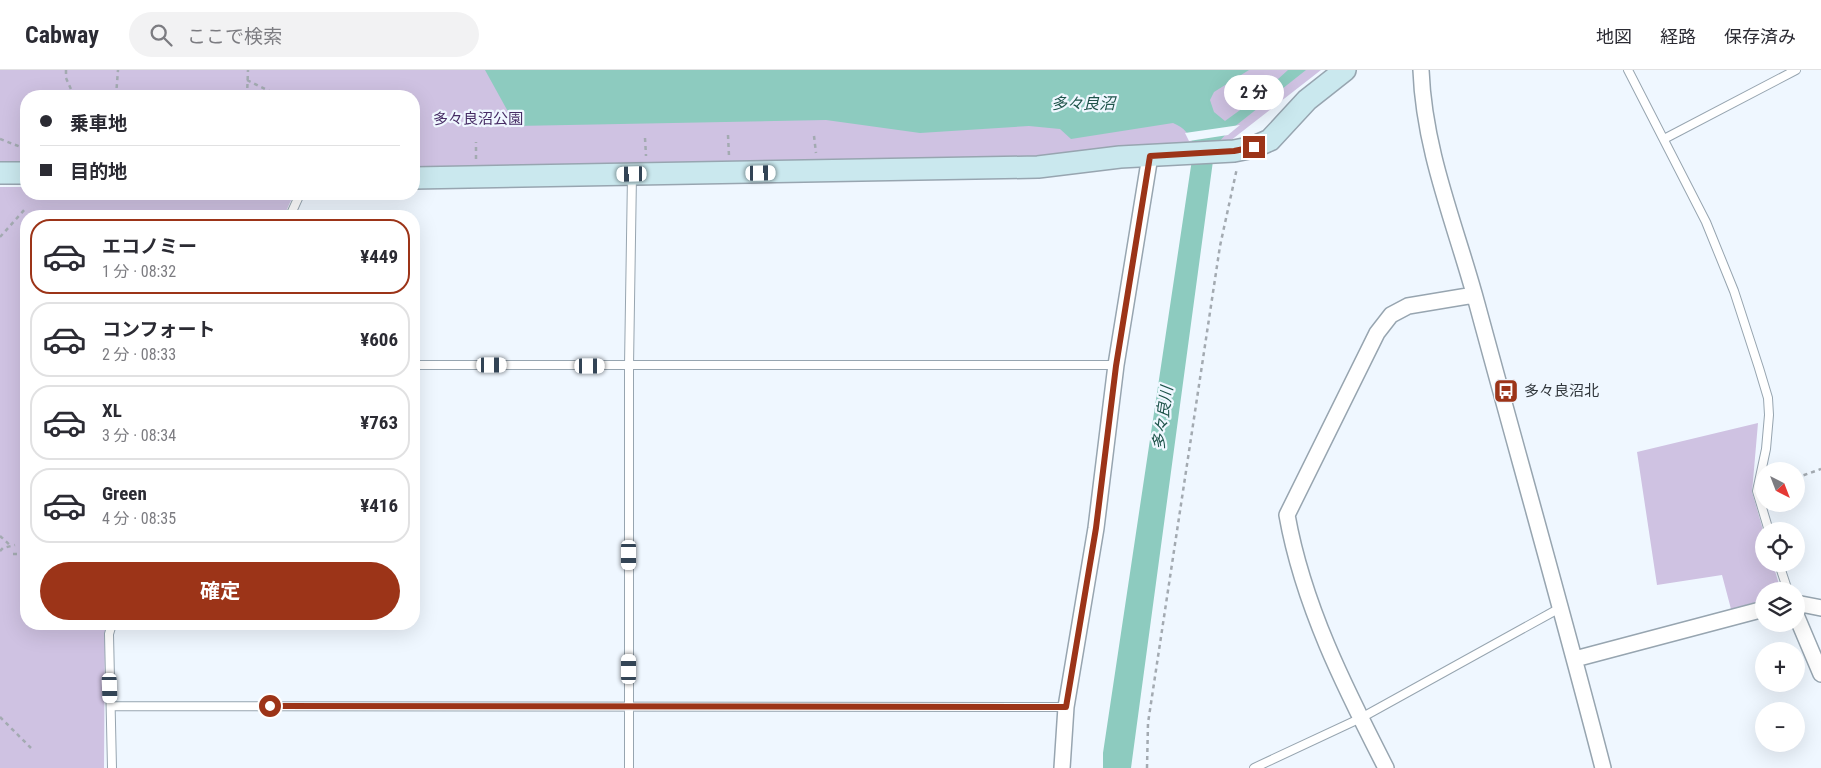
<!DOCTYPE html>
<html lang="ja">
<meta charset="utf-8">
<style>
:root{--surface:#fff;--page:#f2f2f3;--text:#2b2b33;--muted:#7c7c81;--line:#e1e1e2;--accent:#9c3418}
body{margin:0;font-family:"Roboto Condensed","Noto Sans JP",sans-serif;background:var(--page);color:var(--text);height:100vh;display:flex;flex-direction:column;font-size:19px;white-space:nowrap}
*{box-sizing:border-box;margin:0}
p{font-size:16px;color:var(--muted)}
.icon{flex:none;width:28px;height:28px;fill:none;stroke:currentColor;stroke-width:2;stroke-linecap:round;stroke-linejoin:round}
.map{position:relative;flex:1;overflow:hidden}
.details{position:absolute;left:20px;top:140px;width:400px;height:420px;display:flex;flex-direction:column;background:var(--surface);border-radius:20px;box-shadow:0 5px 20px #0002}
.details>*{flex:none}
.banner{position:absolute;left:20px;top:20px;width:400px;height:110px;border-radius:20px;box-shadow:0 5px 20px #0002;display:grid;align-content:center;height:110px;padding:0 20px;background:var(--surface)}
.needle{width:32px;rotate:138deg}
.controls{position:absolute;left:1755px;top:392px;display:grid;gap:10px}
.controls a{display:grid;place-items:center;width:50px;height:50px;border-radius:50%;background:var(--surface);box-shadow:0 5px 20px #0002;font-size:25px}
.end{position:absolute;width:22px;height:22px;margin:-11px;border:6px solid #9c3418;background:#fff;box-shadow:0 0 0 2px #fff}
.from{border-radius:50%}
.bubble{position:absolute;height:35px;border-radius:18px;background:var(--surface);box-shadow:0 5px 20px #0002;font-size:16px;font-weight:700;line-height:35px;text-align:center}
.car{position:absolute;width:15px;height:30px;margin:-15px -8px;border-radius:6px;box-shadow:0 0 4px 1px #0007;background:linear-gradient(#fff 24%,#345 0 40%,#fff 0 76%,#345 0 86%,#fff 0)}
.banner b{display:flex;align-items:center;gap:18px;height:48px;font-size:19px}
.banner b+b{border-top:1px solid var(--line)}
.banner i{width:12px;height:12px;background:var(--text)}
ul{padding:9px 0 0;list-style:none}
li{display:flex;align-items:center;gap:15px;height:75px;margin:0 10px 8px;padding:0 10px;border:2px solid var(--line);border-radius:20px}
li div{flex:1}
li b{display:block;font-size:19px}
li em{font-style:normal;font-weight:700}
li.current{border-color:var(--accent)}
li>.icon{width:45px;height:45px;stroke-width:1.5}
.cta{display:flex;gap:10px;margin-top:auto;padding:10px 20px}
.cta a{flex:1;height:58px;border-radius:30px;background:var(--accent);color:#fff;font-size:20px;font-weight:700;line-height:58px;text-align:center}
header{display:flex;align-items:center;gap:30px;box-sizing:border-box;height:70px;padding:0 25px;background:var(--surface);border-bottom:1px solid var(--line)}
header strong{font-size:24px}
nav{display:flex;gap:28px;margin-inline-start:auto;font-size:18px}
.search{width:350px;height:45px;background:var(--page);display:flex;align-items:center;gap:12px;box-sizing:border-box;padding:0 18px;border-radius:28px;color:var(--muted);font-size:19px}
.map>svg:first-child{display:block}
.green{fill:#cfc2e2}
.water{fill:#8dcbbf}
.pier{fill:#eff7ff}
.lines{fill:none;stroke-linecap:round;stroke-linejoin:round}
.lane-casing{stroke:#97a5b0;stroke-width:10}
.street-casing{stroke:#97a5b0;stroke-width:18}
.secondary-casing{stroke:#97a5b0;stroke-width:24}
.path{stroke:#a3aab1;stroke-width:2.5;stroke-dasharray:4 4;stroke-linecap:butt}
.lane{stroke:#fff;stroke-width:8}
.street{stroke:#fff;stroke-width:15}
.secondary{stroke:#cae8ee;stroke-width:21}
.route{stroke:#9c3418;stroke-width:6}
.labels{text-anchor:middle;stroke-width:4.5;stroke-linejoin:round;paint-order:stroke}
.park-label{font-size:15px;fill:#472d65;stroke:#eff7ff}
.poi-label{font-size:15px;fill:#31373c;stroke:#eff7ff;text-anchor:start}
.water-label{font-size:16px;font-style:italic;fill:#1e534a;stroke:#eff7ff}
</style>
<header>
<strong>Cabway</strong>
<div class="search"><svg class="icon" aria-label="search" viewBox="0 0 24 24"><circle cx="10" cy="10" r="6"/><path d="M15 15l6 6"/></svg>ここで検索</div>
<nav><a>地図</a><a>経路</a><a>保存済み</a></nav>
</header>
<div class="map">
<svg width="1821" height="698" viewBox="0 0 1821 698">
<rect width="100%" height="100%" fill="#eff7ff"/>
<path class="green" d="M0,0H1321L1230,71L1025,89L414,99V26H26V96H0Z
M0,117H26V124H33L292,128L284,146H26V554H105L104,698H0Z
M1758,353L1752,422L1764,463V494H1773L1781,521H1764V530L1731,539L1722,505L1657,515L1637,382Z"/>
<path class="water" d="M485,0H1249L1214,22L1210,30L1214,42L1225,51L1258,27L1288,0H1306L1229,61L1215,76L1131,698H1103V683L1194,76C1189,64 1185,58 1173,53L1071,69L1060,59L1029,56L920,63L826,50L516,56Z"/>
<path class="pier" d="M1240,55L1228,65L1189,71L1185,63Z"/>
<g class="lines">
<defs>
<path id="lane" d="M1628,0L1706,152L1734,221L1759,298L1768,328L1769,345L1766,379L1757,421L1769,461
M1664,69L1796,0
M290,146L300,124
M414,295H1116
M1779,494L1788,521
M112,554L109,564L112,698
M111,636L1066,637
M629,698V296L632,105
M1254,698L1361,648L1560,538"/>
<path id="street" d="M1421,0C1424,82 1456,156 1477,234C1519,389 1563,543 1603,698
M1796,533L1821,538
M1796,545L1821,604
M1575,589L1764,539
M1062,698L1066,637L1096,458L1116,295L1150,86
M1386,698C1345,618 1303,535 1287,445L1377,263L1391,245L1408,236L1474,225"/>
<path id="secondary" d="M0,103H26
M414,108L1038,97L1120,87L1234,81L1254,77L1270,70L1307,30L1345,0"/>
</defs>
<use href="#lane" class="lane-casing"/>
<use href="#street" class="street-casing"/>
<use href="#secondary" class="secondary-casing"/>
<path class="path" d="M66,0V8L74,26
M247,10L279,26
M116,26L118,0
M247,26L248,0
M728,65L729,86
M814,66L816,83
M645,68L646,86
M0,69L26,79
M476,89V72
M98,145L104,146
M0,167L26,138
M1796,408L1821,399
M0,466L11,476
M0,481L3,478L15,475
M13,484H22L26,474
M0,647L31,678
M1147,698L1148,653L1220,176L1237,98"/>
<use href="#lane" class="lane"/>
<use href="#street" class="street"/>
<use href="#secondary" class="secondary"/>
</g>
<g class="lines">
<path class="route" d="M270,636L1066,637L1096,458L1116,296L1150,86L1234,81L1254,77"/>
</g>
<defs>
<symbol id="bus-square" viewBox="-11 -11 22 22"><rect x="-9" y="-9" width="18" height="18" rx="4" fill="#9c3418" stroke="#eff7ff"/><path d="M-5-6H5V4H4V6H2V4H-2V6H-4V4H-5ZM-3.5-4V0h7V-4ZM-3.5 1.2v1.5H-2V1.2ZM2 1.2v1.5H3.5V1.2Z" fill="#fff"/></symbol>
</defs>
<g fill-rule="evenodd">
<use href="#bus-square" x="1492" y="307" width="28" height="28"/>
</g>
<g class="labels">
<g class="park-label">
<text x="478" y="54">多々良沼公園</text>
</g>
<g class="poi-label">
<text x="1524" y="326">多々良沼北</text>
</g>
<g class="water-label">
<text x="1083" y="39">多々良沼</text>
<text transform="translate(1162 348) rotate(-82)" y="6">多々良川</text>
</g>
</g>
</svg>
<div class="controls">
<a><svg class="needle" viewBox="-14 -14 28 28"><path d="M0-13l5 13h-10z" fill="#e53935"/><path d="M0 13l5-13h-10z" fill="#7c7c81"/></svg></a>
<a><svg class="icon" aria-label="locate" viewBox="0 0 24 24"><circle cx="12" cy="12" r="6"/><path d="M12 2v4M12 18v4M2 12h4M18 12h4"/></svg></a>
<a><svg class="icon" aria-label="layers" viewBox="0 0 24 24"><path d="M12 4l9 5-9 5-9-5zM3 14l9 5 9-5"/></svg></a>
<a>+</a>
<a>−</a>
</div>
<i class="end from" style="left:270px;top:636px"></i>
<i class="end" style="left:1254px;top:77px"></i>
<div class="bubble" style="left:1224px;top:5px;width:60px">2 分</div>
<i class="car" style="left:761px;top:103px;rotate:89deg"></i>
<i class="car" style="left:632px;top:104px;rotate:269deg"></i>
<i class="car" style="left:492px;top:295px;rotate:90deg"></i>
<i class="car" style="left:590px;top:296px;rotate:90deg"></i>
<i class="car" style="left:629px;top:485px;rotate:180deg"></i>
<i class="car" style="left:629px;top:599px;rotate:0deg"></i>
<i class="car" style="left:110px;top:618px;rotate:178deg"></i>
<div class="banner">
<b><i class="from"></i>乗車地</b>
<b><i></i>目的地</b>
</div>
<section class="details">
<ul>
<li class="current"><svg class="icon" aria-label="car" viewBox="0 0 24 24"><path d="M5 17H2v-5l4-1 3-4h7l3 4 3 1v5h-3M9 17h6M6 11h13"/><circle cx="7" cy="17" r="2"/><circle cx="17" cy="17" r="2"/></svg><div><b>エコノミー</b><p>1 分 · 08:32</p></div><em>¥449</em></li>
<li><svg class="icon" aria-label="car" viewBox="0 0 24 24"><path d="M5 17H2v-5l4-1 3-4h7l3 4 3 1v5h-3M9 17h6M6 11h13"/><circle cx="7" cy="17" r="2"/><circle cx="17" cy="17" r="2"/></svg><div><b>コンフォート</b><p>2 分 · 08:33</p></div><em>¥606</em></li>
<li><svg class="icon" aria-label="car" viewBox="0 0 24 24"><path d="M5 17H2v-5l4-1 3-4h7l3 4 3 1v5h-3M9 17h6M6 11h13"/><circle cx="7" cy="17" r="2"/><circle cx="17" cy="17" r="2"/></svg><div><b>XL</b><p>3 分 · 08:34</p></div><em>¥763</em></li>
<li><svg class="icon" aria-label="car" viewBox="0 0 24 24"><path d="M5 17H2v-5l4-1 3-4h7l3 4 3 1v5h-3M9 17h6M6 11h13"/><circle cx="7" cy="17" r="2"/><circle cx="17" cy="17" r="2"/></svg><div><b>Green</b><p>4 分 · 08:35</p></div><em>¥416</em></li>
</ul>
<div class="cta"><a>確定</a></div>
</section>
</div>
